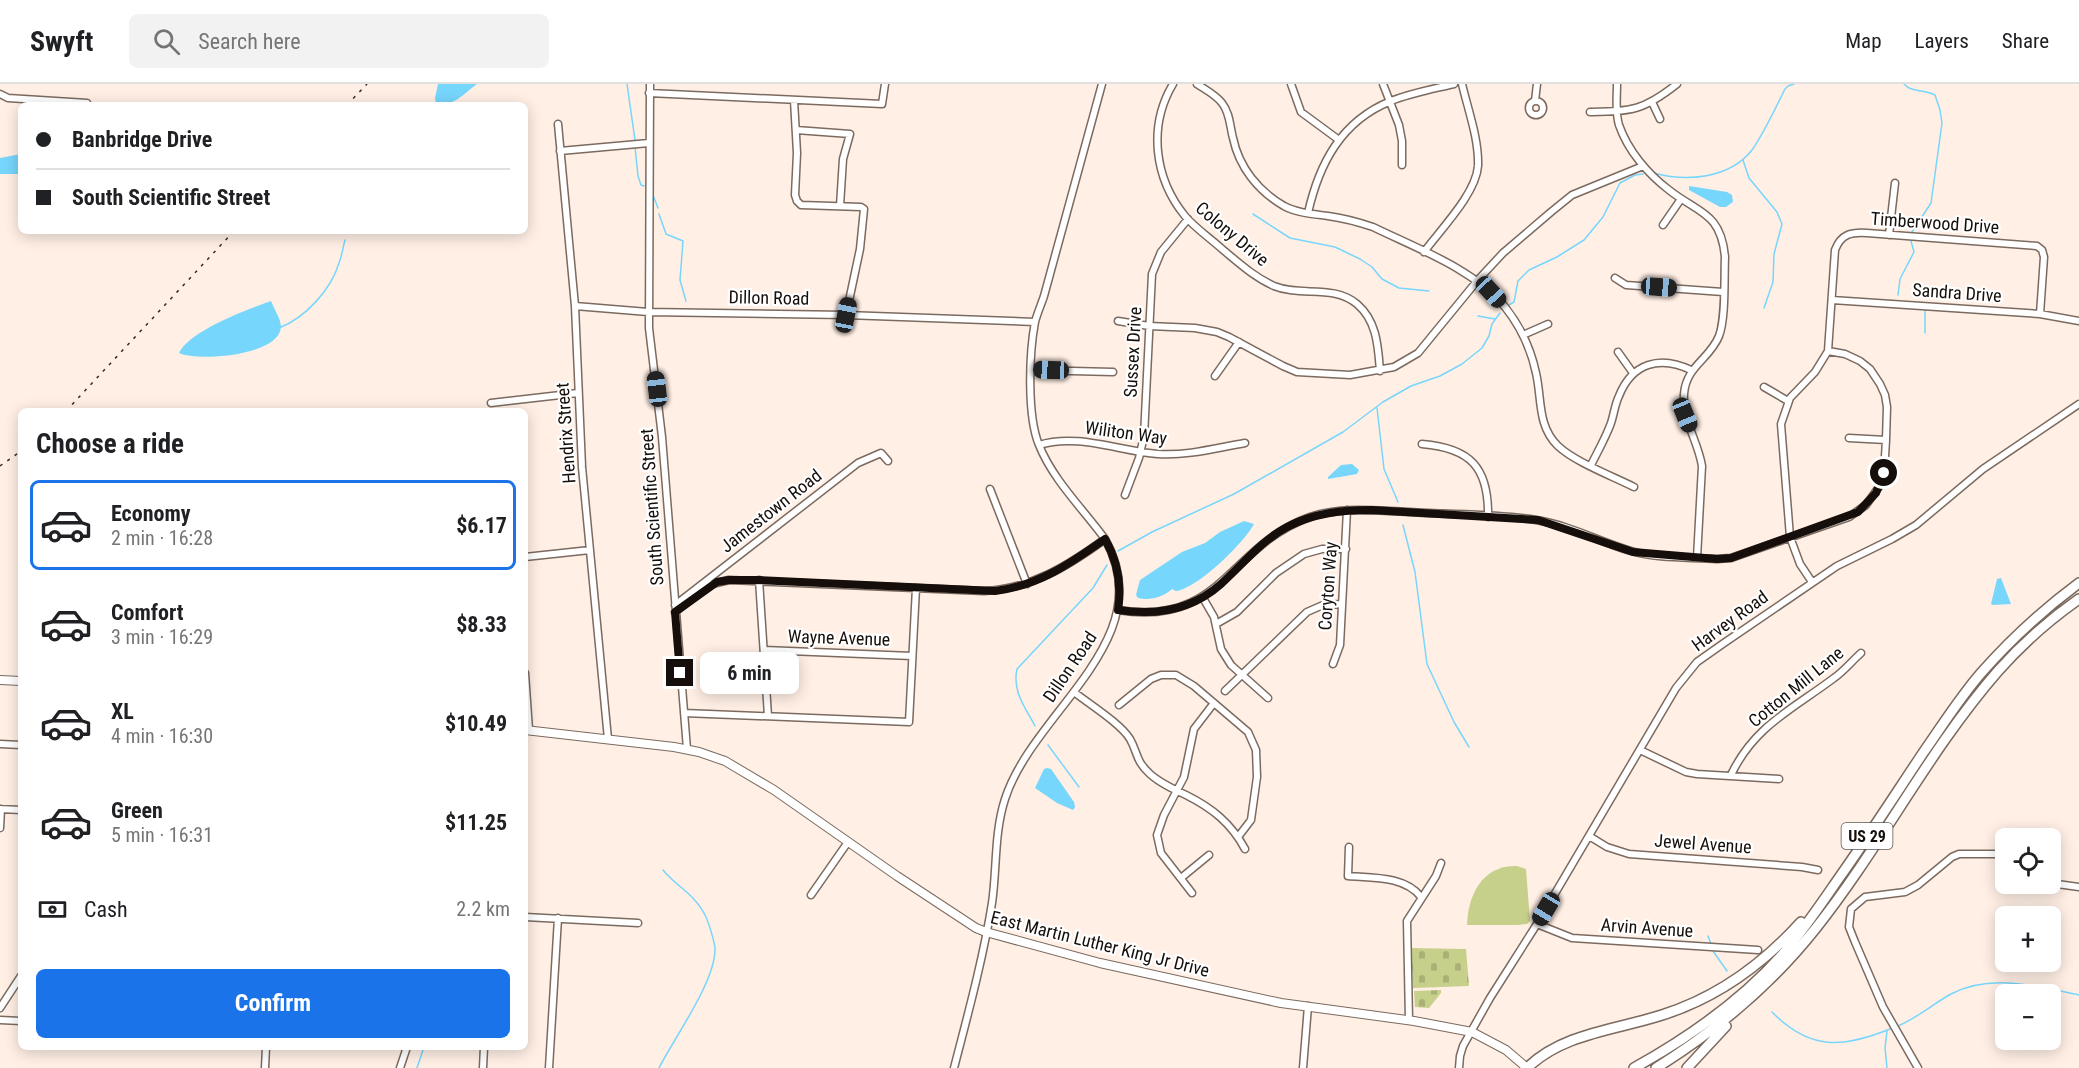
<!DOCTYPE html>
<meta charset="utf-8">
<style>
:root{--surface:#fff;--page:#f2f2f2;--text:#202124;--muted:#757577;--line:#e0e0e0;--accent:#1a73e8}
body{margin:0;font-family:"Roboto Condensed",sans-serif;background:var(--page);color:var(--text);height:100vh;display:flex;flex-direction:column;font-size:22px;white-space:nowrap}
*{box-sizing:border-box;margin:0}
p{font-size:20px;color:var(--muted)}
.icon{flex:none;width:33px;height:33px;fill:none;stroke:currentColor;stroke-width:2;stroke-linecap:round;stroke-linejoin:round}
.map{position:relative;flex:1;overflow:hidden}
.panel{position:absolute;left:18px;top:324px;width:510px;height:642px;display:flex;flex-direction:column;background:var(--surface);border-radius:9px;box-shadow:0 3px 15px #0003}
.panel>*{flex:none}
.hud{position:absolute;left:18px;top:18px;width:510px;height:132px;border-radius:9px;box-shadow:0 3px 15px #0003;display:grid;align-content:center;height:132px;padding:0 18px;background:var(--surface)}
.fabs{position:absolute;left:1995px;top:744px;display:grid;gap:12px}
.fabs a{display:grid;place-items:center;width:66px;height:66px;border-radius:9px;background:var(--surface);box-shadow:0 3px 15px #0003;font-size:30px}
.end{position:absolute;width:27px;height:27px;margin:-14px;border:8px solid #150e0a;background:#fff;box-shadow:0 0 0 3px #fff}
.from{border-radius:50%}
.bubble{position:absolute;height:42px;border-radius:9px;background:var(--surface);box-shadow:0 3px 15px #0003;font-size:20px;font-weight:700;line-height:42px;text-align:center}
.car{position:absolute;width:18px;height:36px;margin:-18px -9px;border-radius:8px;box-shadow:0 0 4px 2px #0007;background:linear-gradient(#222 24%,#8ab4d8 0 40%,#222 0 76%,#8ab4d8 0 86%,#222 0)}
.hud b{display:flex;align-items:center;gap:21px;height:57px;font-size:22px}
.hud b+b{border-top:2px solid var(--line)}
.hud i{width:15px;height:15px;background:var(--text)}
ul{padding:0;list-style:none}
li{display:flex;align-items:center;gap:18px;height:90px;margin:0 12px 9px;padding:0 6px;border:3px solid transparent;border-radius:9px}
li div{flex:1}
li b{display:block;font-size:22px}
li em{font-style:normal;font-weight:700}
li.selected{border-color:var(--accent)}
li>.icon{width:54px;height:54px;stroke-width:1.5}
h2{padding:0 18px;font-size:27px;line-height:72px}
.pay{display:flex;align-items:center;gap:15px;height:66px;padding:0 18px;font-size:22px}
.pay p{margin-inline-start:auto}
.button{display:flex;gap:12px;margin-top:auto;padding:12px 18px}
.button a{flex:1;height:69px;border-radius:9px;background:var(--accent);color:#fff;font-size:24px;font-weight:700;line-height:69px;text-align:center}
header{display:flex;align-items:center;gap:36px;box-sizing:border-box;height:84px;padding:0 30px;background:var(--surface);border-bottom:2px solid var(--line)}
header strong{font-size:28px}
nav{display:flex;gap:33px;margin-inline-start:auto;font-size:21px}
.search{width:420px;height:54px;background:var(--page);display:flex;align-items:center;gap:15px;box-sizing:border-box;padding:0 21px;border-radius:9px;color:var(--muted);font-size:22px}
.map>svg:first-child{display:block}
.cemetery{fill:url(#cemetery-stones)}
.park{fill:#c6d08a}
.water{fill:#77d6fc}
.lines{fill:none;stroke-linecap:round;stroke-linejoin:round}
.stream{stroke:#77d6fc;stroke-width:1.5}
.minor-casing{stroke:#7b6a5f;stroke-width:9}
.major-casing{stroke:#7b6a5f;stroke-width:10}
.highway-casing{stroke:#7b6a5f;stroke-width:12}
.minor{stroke:#fff;stroke-width:6}
.major{stroke:#fff;stroke-width:8}
.highway{stroke:#fff;stroke-width:9}
.rail{stroke:#322a25;stroke-width:1.5;stroke-dasharray:3 6;stroke-linecap:butt}
.route{stroke:#150e0a;stroke-width:8}
.labels{text-anchor:middle;stroke-width:4.5;stroke-linejoin:round;paint-order:stroke}
.shield{fill:#fff;stroke:#5b5654;stroke-width:1.5}
.shield-label{font-size:16px;font-weight:bold;fill:#150e0a}
.street-label{font-size:18px;fill:#150e0a;stroke:#fff}
</style>
<header>
<strong>Swyft</strong>
<div class="search"><svg class="icon" aria-label="search" viewBox="0 0 24 24"><circle cx="10" cy="10" r="6"/><path d="M15 15l6 6"/></svg>Search here</div>
<nav><a>Map</a><a>Layers</a><a>Share</a></nav>
</header>
<div class="map">
<svg width="2079" height="984" viewBox="0 0 2079 984">
<defs>
<pattern id="cemetery-stones" width="16" height="16" patternUnits="userSpaceOnUse" patternTransform="scale(1.5)"><rect width="16" height="16" fill="#c6d08a"/><path d="M2 7V4a2 2 0 0 1 4 0v3zM10 15v-3a2 2 0 0 1 4 0v3z" fill="#a9b176"/></pattern>
</defs>
<rect width="100%" height="100%" fill="#ffefe5"/>
<path class="cemetery" d="M1411,864L1466,865L1469,902L1413,904Z
M1441,906V909L1429,924L1415,923L1414,907Z"/>
<path class="park" d="M1517,782L1526,785L1530,837L1527,840L1518,841H1467C1468,811 1482,781 1517,782Z"/>
<path class="water" d="M438,0H477C462,11 456,21 436,21L435,14Z
M21,70V90H0V74Z
M1689,102L1727,108L1732,111L1733,118L1726,123H1720L1689,106Z
M271,217C274,225 281,235 281,243C279,272 198,278 179,269C189,247 248,225 271,217Z
M1352,380L1359,386L1357,390L1328,395V393L1341,381Z
M1244,437L1254,440C1244,459 1197,505 1176,507L1172,505C1163,513 1150,517 1138,514L1136,511L1140,496L1182,468L1205,459L1220,448Z
M2001,494L2011,520L1993,521L1991,520L1997,495Z
M1047,684L1051,685L1074,718L1075,723L1073,726L1057,719L1035,704L1044,685Z"/>
<g class="lines">
<path class="stream" d="M627,0L635,56
M1904,0C1912,9 1924,5 1935,11L1940,26L1942,39L1931,119L1912,148
M635,63L638,92L641,101L644,102
M1743,76L1749,94L1777,128L1782,140L1774,170L1773,198L1764,224
M1654,89C1686,98 1729,95 1752,66C1763,51 1776,23 1785,5L1788,2L1794,0
M653,111L658,124
M659,130L666,150L683,157L680,196L686,217
M1253,130L1290,154L1335,163L1360,175L1372,183L1382,195L1399,204L1429,207
M1898,211L1900,195L1914,168L1911,157
M1509,221L1514,218L1518,197L1529,186L1557,173L1584,156L1603,133L1620,99L1635,91L1643,90
M1478,232L1495,235
M279,244C305,234 331,206 339,179C342,172 343,163 345,156
M1925,249V226
M1377,324L1384,385L1398,418
M1403,441L1415,488L1427,580L1454,638L1469,663
M1118,467L1152,448L1234,410L1343,348L1383,318L1411,302L1440,292L1462,280L1482,264L1489,252L1492,240L1500,229
M1035,642C1025,623 1012,607 1017,585L1093,504L1107,481
M1048,661L1079,703
M1708,852L1711,860
M1713,867L1727,887
M1772,928C1810,967 1843,964 1890,945
M1898,942C1917,934 1933,920 1951,910C1990,889 2037,902 2079,911
M417,984L424,963
M659,984C674,954 716,897 715,864C714,856 708,836 704,829C693,809 676,802 663,786
M1887,984L1885,964L1887,947"/>
<defs>
<path id="minor" d="M650,0L649,244L662,353L687,665
M1173,0C1148,42 1154,94 1185,132C1195,144 1210,154 1222,165C1239,179 1254,193 1274,202C1301,213 1333,200 1357,220C1377,237 1378,262 1380,287
M1197,0C1206,6 1216,11 1222,19C1230,29 1230,43 1233,54C1239,83 1258,107 1284,122C1297,129 1313,130 1328,132C1343,134 1358,138 1373,143C1416,164 1474,185 1505,223C1520,242 1531,265 1536,289C1542,314 1537,342 1558,362C1575,378 1612,392 1634,403
M1291,0L1301,28L1339,56
M1383,0L1399,41L1402,57V81
M1617,0C1617,14 1615,28 1619,41C1628,67 1648,90 1669,106C1698,129 1721,128 1725,173C1724,193 1726,234 1719,252C1710,275 1686,282 1684,310C1682,336 1698,357 1702,382L1697,474
M649,9L882,20L885,0
M0,10L8,14L87,19
M794,16L797,69L795,111L797,117L801,121L861,123L864,125L860,165L846,231
M1535,17L1537,0
M1529 24a7 7 0 1 1 14 0a7 7 0 1 1-14 0Z
M1652,18L1660,35
M1590,28C1632,27 1643,27 1677,0
M558,40L575,222L582,383L608,655
M796,46L850,50L843,75L840,122
M560,67L649,59
M1308,129C1319,80 1341,37 1391,17C1411,9 1433,5 1454,0
M1663,141L1681,115
M1889,151L1895,99
M1424,168C1440,146 1476,110 1478,82C1479,55 1468,26 1462,0
M1615,194L1626,201L1723,208
M1832,216L2040,230L2079,237
M575,222L648,228L846,231L1035,238
M1118,237L1149,242L1195,244L1217,248L1229,253L1283,282L1297,288L1350,291L1394,283L1418,269L1477,197L1503,169L1551,128L1572,111L1643,82
M1523,251L1548,240
M1618,268L1633,289
M1031,286L1113,288
M1215,292L1239,258
M1764,303L1788,317
M491,319L578,309
M1849,354L1886,356
M1422,360C1470,364 1489,383 1488,433
M1039,361C1077,349 1119,367 1158,370C1187,372 1216,364 1245,359
M1591,381C1598,367 1606,353 1611,339C1614,330 1615,320 1619,312C1632,279 1660,271 1691,286
M990,405L1027,500
M1125,411L1139,374L1144,352L1152,190L1161,168L1188,135
M525,473L590,466
M759,496L768,632
M1812,498L1800,480L1790,453L1781,340L1790,314L1815,288L1828,267L1835,166C1841,150 1851,148 1867,149L2037,162L2042,166L2044,173L2040,230
M1203,514L1214,533L1221,565L1231,581L1268,614
M675,521L858,379L881,369L888,377
M1118,526C1223,543 1228,462 1310,433C1342,422 1376,427 1409,428C1451,431 1495,429 1536,436C1569,441 1600,458 1631,467C1658,475 1689,473 1717,475L1731,474L1849,433L1866,421L1881,400L1884,389L1886,356L1887,323L1885,311L1880,300L1870,285L1860,277L1845,270L1828,267
M675,528L712,500L729,496L984,507C1031,505 1068,482 1105,455
M1216,540L1237,528L1276,489L1304,470L1322,465H1346
M764,566L912,572
M1333,580L1340,561L1347,426
M525,589L529,646
M1225,607L1307,528L1323,521L1342,520
M1074,608C1089,620 1120,639 1130,655C1138,669 1135,676 1150,690C1160,699 1173,705 1186,711C1212,724 1231,739 1245,765
M1119,621L1151,595L1161,591H1176L1194,602L1248,648L1256,666L1257,693L1251,736L1238,753
M684,629L909,638L916,504
M0,660L21,661
M1640,666L1686,688L1697,690L1779,695
M1731,691C1754,642 1793,625 1834,594C1844,587 1852,577 1861,569
M0,725L21,726
M0,744L1,725
M1589,752L1607,763L1629,770L1802,783L1818,786
M1349,763L1348,792C1373,794 1405,792 1421,813
M1181,794L1209,771
M2050,799L2079,803
M1192,809L1161,769L1157,751L1164,731L1184,693L1194,645L1214,619
M811,811L848,758
M525,833L638,839
M1537,840L1572,854L1758,866
M0,924L21,892
M0,936L21,937
M1409,936L1407,837L1436,792L1441,779
M265,984L266,963
M400,984L407,963
M483,984L484,963
M549,984L558,834
M954,984C968,930 983,875 992,819C997,785 994,749 1005,715C1033,627 1162,556 1105,455C1083,425 1053,396 1039,361C1027,332 1029,270 1035,238C1037,230 1041,221 1044,212L1102,0
M1303,984L1308,922
M1459,984L1460,972L1463,962L1490,914L1537,840L1676,604L1697,578L1724,559L1837,482L1892,455L1916,441L1983,385L2079,320
M1918,984L1883,923L1855,858L1849,843L1851,825L1865,813L1905,808L1918,801L1952,773L1959,770H1995L2006,774"/>
<path id="major" d="M0,596L21,597
M525,646L674,663L699,668L725,677L774,706L897,792L976,844L986,848L1100,879L1281,919L1414,937L1472,948L1506,966L1527,984"/>
<path id="highway" d="M1527,984C1563,949 1616,946 1662,931C1716,914 1763,880 1801,838
M1634,984C1688,954 1741,917 1782,871C1803,847 1821,820 1839,794C1868,753 1895,711 1923,669C1942,642 1960,613 1982,588C2011,555 2044,525 2079,499
M1656,984C1717,946 1771,901 1816,844C1881,762 1929,666 1998,587C2022,560 2049,536 2079,515
M1687,984L1726,942"/>
</defs>
<use href="#minor" class="minor-casing"/>
<use href="#major" class="major-casing"/>
<use href="#highway" class="highway-casing"/>
<use href="#minor" class="minor"/>
<use href="#major" class="major"/>
<use href="#highway" class="highway"/>
<path class="rail" d="M347,21L367,0
M66,327L234,147
M0,382L21,367"/>
</g>
<g class="lines">
<path class="route" d="M680,589L675,528L717,498L729,496H759L995,507C1038,502 1071,479 1105,455C1118,478 1122,500 1118,526C1157,532 1192,526 1221,500C1243,480 1261,457 1287,443C1314,429 1342,426 1372,426L1538,436L1633,468L1717,475L1731,474L1858,428L1876,409L1884,389"/>
</g>
<g class="labels">
<rect class="shield" x="1841.5" y="739" width="51" height="26" rx="4.5"/>
<g class="shield-label">
<text x="1867" y="758">US 29</text>
</g>
<g class="street-label">
<text transform="translate(1935 139) rotate(4)" y="6">Timberwood Drive</text>
<text transform="translate(1232 150) rotate(40)" y="6">Colony Drive</text>
<text transform="translate(1957 209) rotate(4)" y="6">Sandra Drive</text>
<text transform="translate(769 214) rotate(1)" y="6">Dillon Road</text>
<text transform="translate(1133 268) rotate(-87)" y="6">Sussex Drive</text>
<text transform="translate(566 349) rotate(-94)" y="6">Hendrix Street</text>
<text transform="translate(1126 349) rotate(8)" y="6">Wiliton Way</text>
<text transform="translate(652 423) rotate(-94)" y="6">South Scientific Street</text>
<text transform="translate(771 427) rotate(-38)" y="6">Jamestown Road</text>
<text transform="translate(1328 502) rotate(-86)" y="6">Coryton Way</text>
<text transform="translate(1730 537) rotate(-36)" y="6">Harvey Road</text>
<text transform="translate(839 554) rotate(2)" y="6">Wayne Avenue</text>
<text transform="translate(1070 583) rotate(-56)" y="6">Dillon Road</text>
<text transform="translate(1796 603) rotate(-39)" y="6">Cotton Mill Lane</text>
<text transform="translate(1703 760) rotate(4)" y="6">Jewel Avenue</text>
<text transform="translate(1647 844) rotate(4)" y="6">Arvin Avenue</text>
<text transform="translate(1100 860) rotate(14)" y="6">East Martin Luther King Jr Drive</text>
</g>
</g>
</svg>
<div class="fabs">
<a><svg class="icon" aria-label="locate" viewBox="0 0 24 24"><circle cx="12" cy="12" r="6"/><path d="M12 2v4M12 18v4M2 12h4M18 12h4"/></svg></a>
<a>+</a>
<a>−</a>
</div>
<i class="end from" style="left:1884px;top:389px"></i>
<i class="end" style="left:680px;top:589px"></i>
<div class="bubble" style="left:700px;top:568px;width:99px">6 min</div>
<i class="car" style="left:1659px;top:203px;rotate:94deg"></i>
<i class="car" style="left:1491px;top:208px;rotate:137deg"></i>
<i class="car" style="left:846px;top:231px;rotate:11deg"></i>
<i class="car" style="left:1051px;top:286px;rotate:272deg"></i>
<i class="car" style="left:657px;top:305px;rotate:353deg"></i>
<i class="car" style="left:1685px;top:331px;rotate:158deg"></i>
<i class="car" style="left:1546px;top:825px;rotate:211deg"></i>
<div class="hud">
<b><i class="from"></i>Banbridge Drive</b>
<b><i></i>South Scientific Street</b>
</div>
<section class="panel">
<h2>Choose a ride</h2>
<ul>
<li class="selected"><svg class="icon" aria-label="car" viewBox="0 0 24 24"><path d="M5 17H2v-5l4-1 3-4h7l3 4 3 1v5h-3M9 17h6M6 11h13"/><circle cx="7" cy="17" r="2"/><circle cx="17" cy="17" r="2"/></svg><div><b>Economy</b><p>2 min · 16:28</p></div><em>$6.17</em></li>
<li><svg class="icon" aria-label="car" viewBox="0 0 24 24"><path d="M5 17H2v-5l4-1 3-4h7l3 4 3 1v5h-3M9 17h6M6 11h13"/><circle cx="7" cy="17" r="2"/><circle cx="17" cy="17" r="2"/></svg><div><b>Comfort</b><p>3 min · 16:29</p></div><em>$8.33</em></li>
<li><svg class="icon" aria-label="car" viewBox="0 0 24 24"><path d="M5 17H2v-5l4-1 3-4h7l3 4 3 1v5h-3M9 17h6M6 11h13"/><circle cx="7" cy="17" r="2"/><circle cx="17" cy="17" r="2"/></svg><div><b>XL</b><p>4 min · 16:30</p></div><em>$10.49</em></li>
<li><svg class="icon" aria-label="car" viewBox="0 0 24 24"><path d="M5 17H2v-5l4-1 3-4h7l3 4 3 1v5h-3M9 17h6M6 11h13"/><circle cx="7" cy="17" r="2"/><circle cx="17" cy="17" r="2"/></svg><div><b>Green</b><p>5 min · 16:31</p></div><em>$11.25</em></li>
</ul>
<div class="pay"><svg class="icon" aria-label="cash" viewBox="0 0 24 24"><path d="M3 7h18v10H3z"/><circle cx="12" cy="12" r="2"/></svg>Cash<p>2.2 km</p></div>
<div class="button"><a>Confirm</a></div>
</section>
</div>
